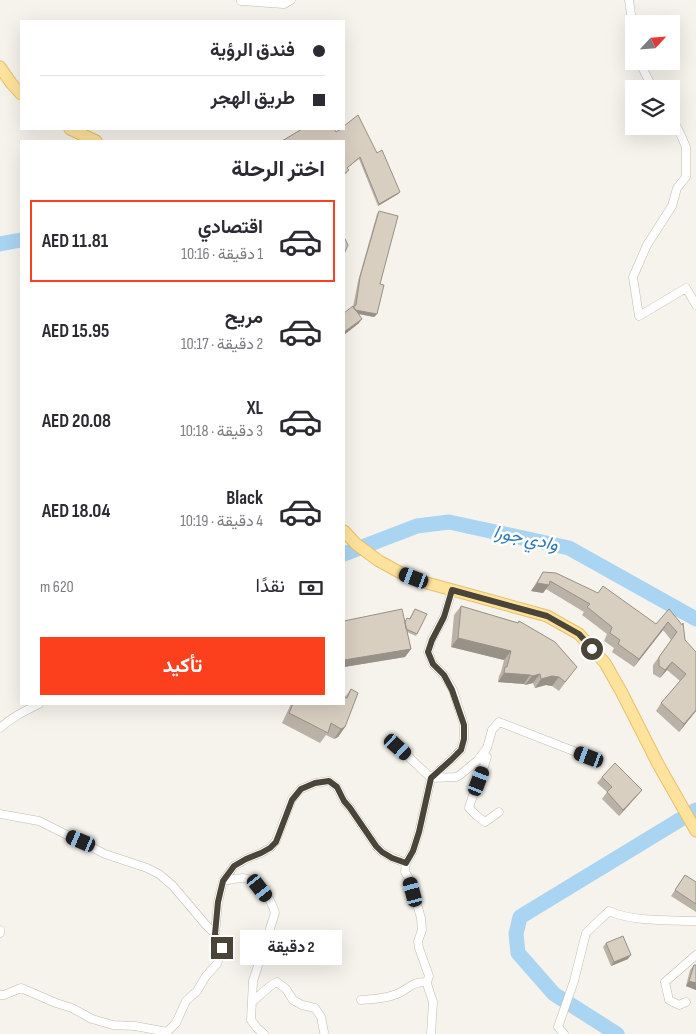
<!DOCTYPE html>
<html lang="ar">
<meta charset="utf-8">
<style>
:root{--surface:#fff;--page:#f7f7f7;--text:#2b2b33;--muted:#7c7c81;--line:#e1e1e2;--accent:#fc3f1d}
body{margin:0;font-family:"Sofia Sans Condensed",Vazirmatn,sans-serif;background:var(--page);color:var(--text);direction:rtl;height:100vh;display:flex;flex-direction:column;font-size:19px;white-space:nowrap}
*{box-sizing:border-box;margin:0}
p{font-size:16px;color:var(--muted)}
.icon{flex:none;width:28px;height:28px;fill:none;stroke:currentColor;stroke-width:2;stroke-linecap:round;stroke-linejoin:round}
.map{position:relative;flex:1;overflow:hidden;direction:ltr}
.panel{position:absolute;left:20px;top:140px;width:325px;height:565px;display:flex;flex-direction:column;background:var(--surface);border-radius:0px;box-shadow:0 5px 20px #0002;direction:rtl}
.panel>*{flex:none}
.guide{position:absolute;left:20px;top:20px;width:325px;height:110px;border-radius:0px;box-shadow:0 5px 20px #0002;direction:rtl;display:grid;align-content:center;height:110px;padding:0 20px;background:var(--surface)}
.needle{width:32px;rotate:64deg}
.buttons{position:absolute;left:625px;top:15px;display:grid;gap:10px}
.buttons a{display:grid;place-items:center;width:55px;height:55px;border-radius:0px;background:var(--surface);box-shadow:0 5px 20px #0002;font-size:25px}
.end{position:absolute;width:22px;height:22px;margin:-11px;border:6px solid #4b4439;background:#fff;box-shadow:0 0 0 2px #fff}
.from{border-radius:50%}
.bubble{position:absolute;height:35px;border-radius:0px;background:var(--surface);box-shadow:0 5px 20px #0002;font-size:16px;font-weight:700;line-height:35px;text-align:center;direction:rtl}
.car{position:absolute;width:15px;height:30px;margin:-15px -8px;border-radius:6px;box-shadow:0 0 4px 1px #0007;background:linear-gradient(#222 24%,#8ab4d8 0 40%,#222 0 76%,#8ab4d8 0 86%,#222 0)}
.guide b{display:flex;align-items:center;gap:18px;height:48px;font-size:19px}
.guide b+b{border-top:1px solid var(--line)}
.guide i{width:12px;height:12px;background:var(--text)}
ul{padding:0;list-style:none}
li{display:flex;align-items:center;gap:15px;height:82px;margin:0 10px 8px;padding:0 10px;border:2px solid transparent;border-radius:0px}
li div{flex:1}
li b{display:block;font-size:19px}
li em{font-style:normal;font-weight:700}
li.selected{border-color:var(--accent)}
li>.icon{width:45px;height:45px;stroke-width:1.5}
h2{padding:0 20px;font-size:22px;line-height:60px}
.pay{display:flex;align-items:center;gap:12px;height:55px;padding:0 20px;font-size:19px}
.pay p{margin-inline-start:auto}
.primary-button{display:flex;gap:10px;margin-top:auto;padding:10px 20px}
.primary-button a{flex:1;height:58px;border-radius:0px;background:var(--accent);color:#fff;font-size:20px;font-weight:700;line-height:58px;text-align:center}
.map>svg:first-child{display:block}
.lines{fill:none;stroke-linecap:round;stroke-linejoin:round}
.river{stroke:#a9d4f2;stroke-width:15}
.street-casing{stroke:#c2bbae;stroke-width:9}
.primary-casing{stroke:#e6c16a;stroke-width:13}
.street{stroke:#fff;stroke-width:8}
.primary{stroke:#ffe39c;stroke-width:11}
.wall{fill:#bab2a6}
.shaded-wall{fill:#979187}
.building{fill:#d8cfc1;stroke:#979187}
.route{stroke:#4b4439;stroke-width:6}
.labels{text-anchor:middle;stroke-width:5;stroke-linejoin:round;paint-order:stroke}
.water-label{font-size:18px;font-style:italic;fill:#2e7ab2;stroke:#fff}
</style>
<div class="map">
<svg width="696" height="1034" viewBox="0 0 696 1034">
<rect width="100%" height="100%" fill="#f6f3ec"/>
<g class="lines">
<path class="river" d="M0,244L21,240
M344,554L417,526L449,522L569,548L696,619
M617,1034L554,994L518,953L516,934L520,917L696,810"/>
<defs>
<path id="street" d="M629,0L634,36
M241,1L284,4L291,0
M639,61L653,89
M671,117L679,131L686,147V177L677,188L672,206L647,245L633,277L639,316L686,288L696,305
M0,728C12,717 25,711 39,704
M398,747L431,778L456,777L460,775L478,760L487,757C482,775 474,790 469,808L477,816L485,822L499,812
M478,760L487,748L492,730L499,722L589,757
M0,814L39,821L105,854L147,868L159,874L173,886L206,925L215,934
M406,863L405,872L410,880L421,918L422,930L418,941L419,948L429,976L427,982L428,987L433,1002L431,1034
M223,881C229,880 237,878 243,878C259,880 271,899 275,913L253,981L251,1020L257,1028L264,1034
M0,930V933
M0,995H4L21,988L56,1003L72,1008L92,1019L113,1025L135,1026L167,1032L176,1023L186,1001L197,991L206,976L217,964L222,948L215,934L218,902L223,881L234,866L246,859L261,853L270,848L276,841L292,799L301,789L315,783L329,781L337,787L344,801L350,808L376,846L382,852L393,858L406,863L413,851L419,832L431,778L451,760L461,750L464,739V725L453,690L444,675L433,664L428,652L432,639L444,617L452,590
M361,1000C374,999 385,999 397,994C411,988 410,982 427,982
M252,1002C260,996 268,986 277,982L286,989L293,1000L302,1005L315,1008L321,1017L324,1032
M686,1002L679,1005L669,1000L665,982L696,955
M564,1034L558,1027L574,981L586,933L609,911C633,922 670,920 696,921"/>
<path id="primary" d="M0,67L11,83L21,94
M70,129L96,141
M344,531L356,544L379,561L401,573L427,583L547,616L579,634L605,663L622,693L658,764L696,831"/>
</defs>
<use href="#street" class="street-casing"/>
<use href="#primary" class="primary-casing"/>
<use href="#street" class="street"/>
<use href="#primary" class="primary"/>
</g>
<path class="wall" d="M336,132L398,194L378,206L359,159L347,168V173L344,175V141Z
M379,211L380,284L377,314L374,317L359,314L362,319L358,324L353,307L358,281L377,214Z
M543,572L656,624L679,621L696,711L679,732L656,711L661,703L680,681L667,670L660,678L653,674V665L671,640L663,630L634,667L612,652L614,648L604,641L607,634L582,615L584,612L546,589L543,593L531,591Z
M461,606L518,623L519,621L570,676L559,691L552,686L546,685L535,688L533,683L525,685L524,684L498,682L499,676L501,672L504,660L451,647L454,615Z
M415,609L417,634L416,636L407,632L411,649L405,657L344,667V621H405L409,619Z
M351,689L345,727L338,737L334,739L326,735L320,743L282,723L291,704H344L345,697Z
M602,777L642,790L637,796L619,816L602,799L607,792L597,783Z
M685,875L696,882V912L671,896Z
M606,943L628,959L611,966L603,947Z
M694,965H696V990L686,986L690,970Z"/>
<path class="shaded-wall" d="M400,192L398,194L378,206L379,204Z
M351,309L377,314L374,317L349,312Z
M362,319L358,324L344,335V332Z
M537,583L549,585L543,593L531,591Z
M668,622L663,630L634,667L639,659Z
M458,638L511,651L504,660L451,647Z
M411,649L405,657L344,667V660Z
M672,662L667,670L660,678L665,670Z
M504,673L530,675L524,684L498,682Z
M540,674L533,683L525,685L532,676Z
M552,676L559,677L552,686L546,685L535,688L541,679Z
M696,710V711L679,732L684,724Z
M345,727L338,737L334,739L341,729Z
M642,790L637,796L619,816L623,810Z
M631,955L628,959L611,966L614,962Z
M689,981L696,983V990L686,986Z"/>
<path class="building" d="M358,115L377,153L382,150L400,192L379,204L360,157L347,168L349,170L344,174V141H282L302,129H334L336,132L341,129H344V126Z
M379,211L398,216L380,284L384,285L377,314L355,310L353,307L356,305L360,277Z
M344,237L348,245L344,254Z
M353,306L362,319L344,332V313Z
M543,572L556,573L598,593L603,586L656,624L669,609L679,621L682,625L683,623L685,640L696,652V710L684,724L661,703L686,674L672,662L665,670L659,666V657L677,632L668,622L639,659L618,644L620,640L610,633L612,627L587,607L590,604L550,581L549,585L537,583Z
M461,606L518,623L519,621L555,642L577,667L565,682L559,677L552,676L541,679L540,674L532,676L530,675L504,673L505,667H507L511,651L458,638Z
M402,609L411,649L344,660V621Z
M415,609L427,614L417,634L406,629L405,622L407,618L410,619Z
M351,689L358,693L345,727L341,729L331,723L328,733L289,713L293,704H344V697L347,698Z
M615,763L642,790L623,810L607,792L612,787L602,777Z
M685,875L696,882V904L675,890Z
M623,936L631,955L614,962L606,943Z
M694,965H696V983L689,981Z"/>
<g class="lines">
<path class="route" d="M222,948L215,934L218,902L223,881L234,866L246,859L261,853L270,848L276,842L292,800L301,789L315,783L329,781L337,787L344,801L350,808L376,846L382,852L392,858L406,863L413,851L419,832L431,778L451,760L461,750L464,739V725L452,690L444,675L433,664L428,652L432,640L444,617L452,590L547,616L579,634L592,649"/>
</g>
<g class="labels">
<g class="water-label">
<text transform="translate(526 538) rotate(12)" y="6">وادي جورا</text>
</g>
</g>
</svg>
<div class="buttons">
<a><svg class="needle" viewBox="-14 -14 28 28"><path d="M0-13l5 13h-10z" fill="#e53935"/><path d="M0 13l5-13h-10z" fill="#7c7c81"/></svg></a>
<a><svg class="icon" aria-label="layers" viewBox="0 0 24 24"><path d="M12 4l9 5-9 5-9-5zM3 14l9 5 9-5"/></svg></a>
</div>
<i class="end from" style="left:592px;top:649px"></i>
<i class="end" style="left:222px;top:948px"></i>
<div class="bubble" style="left:240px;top:930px;width:102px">2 دقيقة</div>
<i class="car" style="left:414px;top:578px;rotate:291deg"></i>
<i class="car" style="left:398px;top:747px;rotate:132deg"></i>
<i class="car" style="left:589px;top:757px;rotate:291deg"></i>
<i class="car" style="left:479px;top:781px;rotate:21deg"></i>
<i class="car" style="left:81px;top:841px;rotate:293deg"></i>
<i class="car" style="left:260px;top:888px;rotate:142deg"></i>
<i class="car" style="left:413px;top:892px;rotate:345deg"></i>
<div class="guide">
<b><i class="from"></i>فندق الرؤية</b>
<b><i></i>طريق الهجر</b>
</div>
<section class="panel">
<h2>اختر الرحلة</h2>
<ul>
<li class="selected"><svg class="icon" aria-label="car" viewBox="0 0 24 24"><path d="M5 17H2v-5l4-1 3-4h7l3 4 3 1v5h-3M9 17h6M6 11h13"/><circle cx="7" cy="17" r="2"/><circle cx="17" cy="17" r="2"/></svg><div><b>اقتصادي</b><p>1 دقيقة · 10:16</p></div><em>AED 11.81</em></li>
<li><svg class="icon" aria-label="car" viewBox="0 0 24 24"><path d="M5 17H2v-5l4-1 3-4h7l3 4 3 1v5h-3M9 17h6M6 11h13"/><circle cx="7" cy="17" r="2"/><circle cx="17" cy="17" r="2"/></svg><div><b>مريح</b><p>2 دقيقة · 10:17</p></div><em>AED 15.95</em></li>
<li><svg class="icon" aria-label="car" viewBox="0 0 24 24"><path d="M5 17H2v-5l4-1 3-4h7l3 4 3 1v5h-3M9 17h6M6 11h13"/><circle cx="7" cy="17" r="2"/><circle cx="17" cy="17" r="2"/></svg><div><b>XL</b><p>3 دقيقة · 10:18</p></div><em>AED 20.08</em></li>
<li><svg class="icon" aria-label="car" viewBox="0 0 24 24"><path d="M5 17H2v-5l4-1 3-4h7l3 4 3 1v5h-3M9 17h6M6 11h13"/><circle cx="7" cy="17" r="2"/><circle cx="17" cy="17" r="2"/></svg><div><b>Black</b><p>4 دقيقة · 10:19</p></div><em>AED 18.04</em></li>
</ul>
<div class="pay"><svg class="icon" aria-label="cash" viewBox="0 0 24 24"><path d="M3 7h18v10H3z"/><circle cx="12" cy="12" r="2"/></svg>نقدًا<p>620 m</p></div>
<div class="primary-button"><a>تأكيد</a></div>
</section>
</div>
